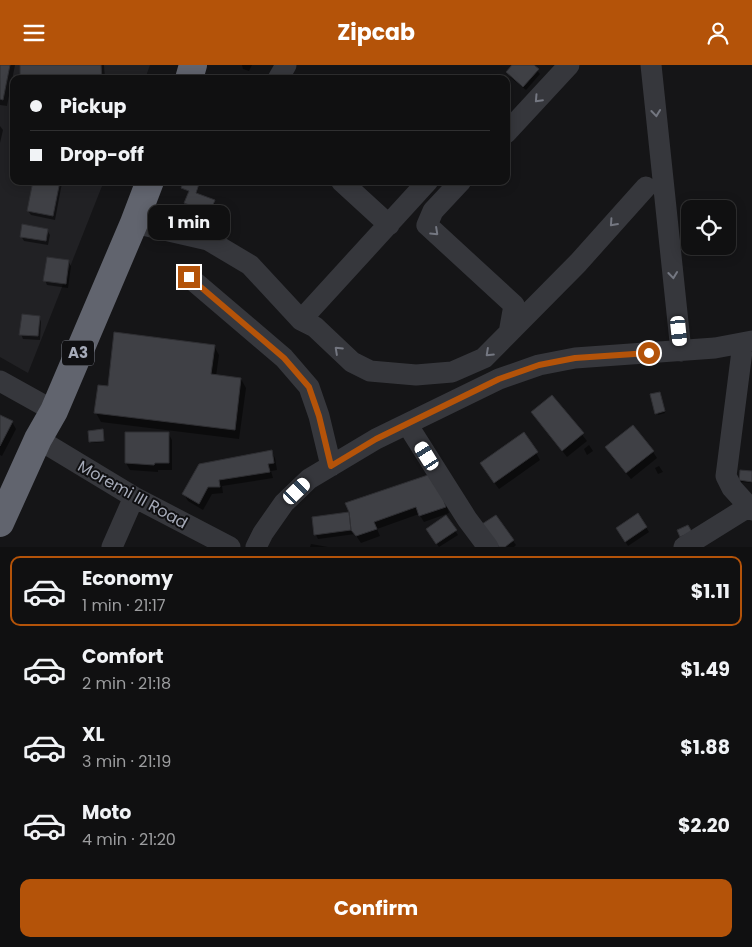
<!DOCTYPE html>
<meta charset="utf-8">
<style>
:root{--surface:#101011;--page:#1e1e1f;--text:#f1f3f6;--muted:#9c9d9f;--line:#303031;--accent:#b45309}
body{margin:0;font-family:Poppins,sans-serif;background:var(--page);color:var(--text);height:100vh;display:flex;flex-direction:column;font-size:19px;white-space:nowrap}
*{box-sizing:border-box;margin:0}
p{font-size:16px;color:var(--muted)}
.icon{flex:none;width:28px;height:28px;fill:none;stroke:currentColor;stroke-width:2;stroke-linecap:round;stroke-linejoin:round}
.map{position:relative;height:482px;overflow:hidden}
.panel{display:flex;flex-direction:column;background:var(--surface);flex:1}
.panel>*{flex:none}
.guide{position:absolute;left:10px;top:10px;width:500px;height:110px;border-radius:10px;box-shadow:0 2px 12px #0003,0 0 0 1px var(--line);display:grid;align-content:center;height:110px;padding:0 20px;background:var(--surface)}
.fabs{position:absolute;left:681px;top:135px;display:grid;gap:10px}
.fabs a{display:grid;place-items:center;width:55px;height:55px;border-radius:10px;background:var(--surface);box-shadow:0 2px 12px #0003,0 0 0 1px var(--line);font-size:25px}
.end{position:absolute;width:22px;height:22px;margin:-11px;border:6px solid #b45309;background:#fff;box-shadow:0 0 0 2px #fff}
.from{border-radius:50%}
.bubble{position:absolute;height:35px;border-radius:10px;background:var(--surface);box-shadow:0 2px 12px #0003,0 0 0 1px var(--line);font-size:16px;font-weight:700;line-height:35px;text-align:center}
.car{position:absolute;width:15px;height:30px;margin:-15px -8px;border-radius:6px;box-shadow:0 0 4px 1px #0007;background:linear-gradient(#fff 24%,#345 0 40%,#fff 0 76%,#345 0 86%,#fff 0)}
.guide b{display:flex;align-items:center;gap:18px;height:48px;font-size:19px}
.guide b+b{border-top:1px solid var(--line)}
.guide i{width:12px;height:12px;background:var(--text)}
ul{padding:9px 0 0;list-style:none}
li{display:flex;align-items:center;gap:15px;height:70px;margin:0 10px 8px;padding:0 10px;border:2px solid transparent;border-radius:10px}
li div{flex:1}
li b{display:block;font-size:19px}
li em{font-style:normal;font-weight:700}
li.current{border-color:var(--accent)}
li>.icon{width:45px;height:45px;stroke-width:1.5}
.primary-button{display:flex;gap:10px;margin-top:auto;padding:10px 20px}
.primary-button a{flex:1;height:58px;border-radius:10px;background:var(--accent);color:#fff;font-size:20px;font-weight:700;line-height:58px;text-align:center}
header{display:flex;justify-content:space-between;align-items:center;height:65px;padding:0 20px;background:var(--accent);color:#fff;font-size:22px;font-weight:700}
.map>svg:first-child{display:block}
.built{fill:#212124}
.shadow{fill:#0007}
.building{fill:#3f4045;stroke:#2f2f33}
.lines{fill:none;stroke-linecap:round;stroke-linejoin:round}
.minor{stroke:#36373c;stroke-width:21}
.highway{stroke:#61646e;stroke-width:28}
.oneway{stroke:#747781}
.route{stroke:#b45309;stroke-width:6}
.labels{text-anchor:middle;stroke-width:4;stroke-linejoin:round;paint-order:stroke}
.shield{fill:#101012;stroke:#797c87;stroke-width:1}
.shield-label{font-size:15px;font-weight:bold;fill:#a6abb9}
.street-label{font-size:16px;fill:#a6abb9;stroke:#101012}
</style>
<header><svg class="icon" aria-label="menu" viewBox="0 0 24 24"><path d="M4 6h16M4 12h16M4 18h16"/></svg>Zipcab<svg class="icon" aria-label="person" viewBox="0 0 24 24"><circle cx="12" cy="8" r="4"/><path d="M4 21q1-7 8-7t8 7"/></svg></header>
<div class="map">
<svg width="752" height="482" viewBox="0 0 752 482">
<rect width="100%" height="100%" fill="#151517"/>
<path class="built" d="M0,0H150L145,14H14V116H104L28,308L0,292Z"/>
<path class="shadow" d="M0,0H15L7,41L0,40Z
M21,0H104L105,14H21Z
M242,0H252L249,6L243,4Z
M514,0H532L540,9L526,25L510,12L508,7Z
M0,61L3,65L0,78Z
M34,116H61L62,118L55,155L31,150L28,146Z
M185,116H201L196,129L214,136L215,138L211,150L187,140L186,138L190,127L183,123Z
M47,165L50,170L48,180L24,176L21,171Z
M68,196L71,201L68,223L47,220L45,215Z
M39,252L41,257L40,275L23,274L21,269Z
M214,281L219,290L216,311L241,314L246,323L239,374L101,357L96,348L109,322Z
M660,330L665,348L658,350L657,348Z
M552,331L587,376L567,392L532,347Z
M0,351L12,357L16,364L2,391L0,390Z
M102,366L104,377L91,378L90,376Z
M168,368L172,375V405H158V407L130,405L126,398Z
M589,380L593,386L587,390L584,384Z
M271,386L275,393L277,405L271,406L273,413L222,421L223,428L212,429L203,445L188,436L184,429Z
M653,387L657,393L631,414L610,389Z
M536,388L540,395L499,424L485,405Z
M659,401L663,407L658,409L655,403Z
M752,407V418L741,417L740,415Z
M438,416L449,448L424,457L419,449L377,464L380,471L361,478L355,469L318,474L316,470L350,448Z
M638,450L649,467L628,481L620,468Z
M495,451L513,476L516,480L514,482H500Z
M446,452L458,470L439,482L430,469Z
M311,479L328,482H310Z"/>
<path class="building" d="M0,0H10L3,35L0,34Z
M20,0H101L102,14H20Z
M512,0H534L539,4L523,22L506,7Z
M33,116H60L53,151L27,146Z
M184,116H200L196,128L215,135L210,148L184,138L189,126L181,123Z
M22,159L48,164L46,176L20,172Z
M47,192L69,195L66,219L43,216Z
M22,249L40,251L38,271L19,270Z
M114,267L215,280L211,309L241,313L235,365L94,348L98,320L108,321Z
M660,327L665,346L655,349L650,329Z
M552,330L584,368L562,386L531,347Z
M0,350L13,356L0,381Z
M633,360L654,386L626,408L605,382Z
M103,364L104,376L89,377L88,366Z
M125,367H169V398H155L154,400L125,398Z
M524,367L538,387L494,418L480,398Z
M272,385L274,398L268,399L270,407L219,415L220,422H208L199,439L182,429L199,399Z
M740,405L752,406V417L739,415Z
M434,408L446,442L419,451L416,442L374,457L377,464L356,471L351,465L349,447L345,438Z
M349,447L351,465L314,470L312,452Z
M638,448L647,462L625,477L616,463Z
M446,450L457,465L436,479L426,464Z
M496,450L514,475L505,482H499L482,459Z
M688,460L692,467L680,472L677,465Z"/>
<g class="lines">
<path class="minor" d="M651,0L681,286
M278,14L286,0
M506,68L569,0
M341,116L389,160
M461,116L433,146L427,160L514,240L509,268
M134,158L208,175L250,200L301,255L315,262L352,297L370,306L416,310L452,307L484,293L578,198L646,122
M189,212L284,293L309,322L319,351L331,401
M301,255L428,116
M743,278L726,411L732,423L752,445
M0,316L54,346
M407,359L467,454L488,482
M38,374L134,432L230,482
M112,482L134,432
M256,482L263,468L284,438L309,414L376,374L499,314L539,300L575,293L715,283L752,276
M684,482L748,442"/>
<path class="highway" d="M189,14L193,0
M0,458L38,374L54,346L134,158L150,116"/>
</g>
<defs><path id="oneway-chevron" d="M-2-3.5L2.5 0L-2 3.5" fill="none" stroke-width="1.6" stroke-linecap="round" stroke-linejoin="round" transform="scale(1.25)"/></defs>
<g class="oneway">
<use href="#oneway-chevron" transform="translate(538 34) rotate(133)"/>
<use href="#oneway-chevron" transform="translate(656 48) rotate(84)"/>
<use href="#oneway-chevron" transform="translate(613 158) rotate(132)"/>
<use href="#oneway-chevron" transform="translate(435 167) rotate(43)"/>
<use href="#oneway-chevron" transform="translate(673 210) rotate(84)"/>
<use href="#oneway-chevron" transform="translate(338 285) rotate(-137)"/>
<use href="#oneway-chevron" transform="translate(489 288) rotate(137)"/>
</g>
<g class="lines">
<path class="route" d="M189,212L284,293L309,322L319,351L331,401L376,374L499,314L539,300L575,293L649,288"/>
</g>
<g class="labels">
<rect class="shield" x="62" y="275.5" width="32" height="25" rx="4"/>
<g class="shield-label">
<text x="78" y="293">A3</text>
</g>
<g class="street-label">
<text transform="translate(133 429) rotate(29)" y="6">Moremi III Road</text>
</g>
</g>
</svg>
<div class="fabs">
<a><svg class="icon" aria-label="locate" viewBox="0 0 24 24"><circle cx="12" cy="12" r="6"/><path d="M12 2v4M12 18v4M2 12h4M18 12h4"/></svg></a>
</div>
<i class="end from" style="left:649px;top:288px"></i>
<i class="end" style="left:189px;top:212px"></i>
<div class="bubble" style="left:148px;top:140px;width:82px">1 min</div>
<i class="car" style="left:679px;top:266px;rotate:174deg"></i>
<i class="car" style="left:427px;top:391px;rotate:328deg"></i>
<i class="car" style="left:297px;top:426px;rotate:46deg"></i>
<div class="guide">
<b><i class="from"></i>Pickup</b>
<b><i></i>Drop-off</b>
</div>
</div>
<section class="panel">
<ul>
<li class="current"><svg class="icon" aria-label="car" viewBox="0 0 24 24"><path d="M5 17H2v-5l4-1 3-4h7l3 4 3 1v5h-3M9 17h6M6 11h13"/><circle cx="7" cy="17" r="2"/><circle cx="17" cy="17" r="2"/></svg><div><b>Economy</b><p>1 min · 21:17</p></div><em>$1.11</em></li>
<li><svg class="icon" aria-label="car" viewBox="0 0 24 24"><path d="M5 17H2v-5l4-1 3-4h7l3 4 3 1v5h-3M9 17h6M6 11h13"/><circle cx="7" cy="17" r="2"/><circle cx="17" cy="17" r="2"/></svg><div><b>Comfort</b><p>2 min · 21:18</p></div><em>$1.49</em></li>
<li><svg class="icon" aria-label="car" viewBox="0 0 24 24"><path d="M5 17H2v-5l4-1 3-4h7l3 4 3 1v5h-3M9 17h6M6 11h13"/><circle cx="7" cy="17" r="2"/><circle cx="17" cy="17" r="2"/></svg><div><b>XL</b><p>3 min · 21:19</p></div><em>$1.88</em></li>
<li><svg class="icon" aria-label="car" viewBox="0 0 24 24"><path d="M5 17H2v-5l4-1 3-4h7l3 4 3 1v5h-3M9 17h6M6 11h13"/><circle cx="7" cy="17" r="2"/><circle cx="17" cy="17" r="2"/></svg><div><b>Moto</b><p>4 min · 21:20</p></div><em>$2.20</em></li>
</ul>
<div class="primary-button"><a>Confirm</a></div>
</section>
